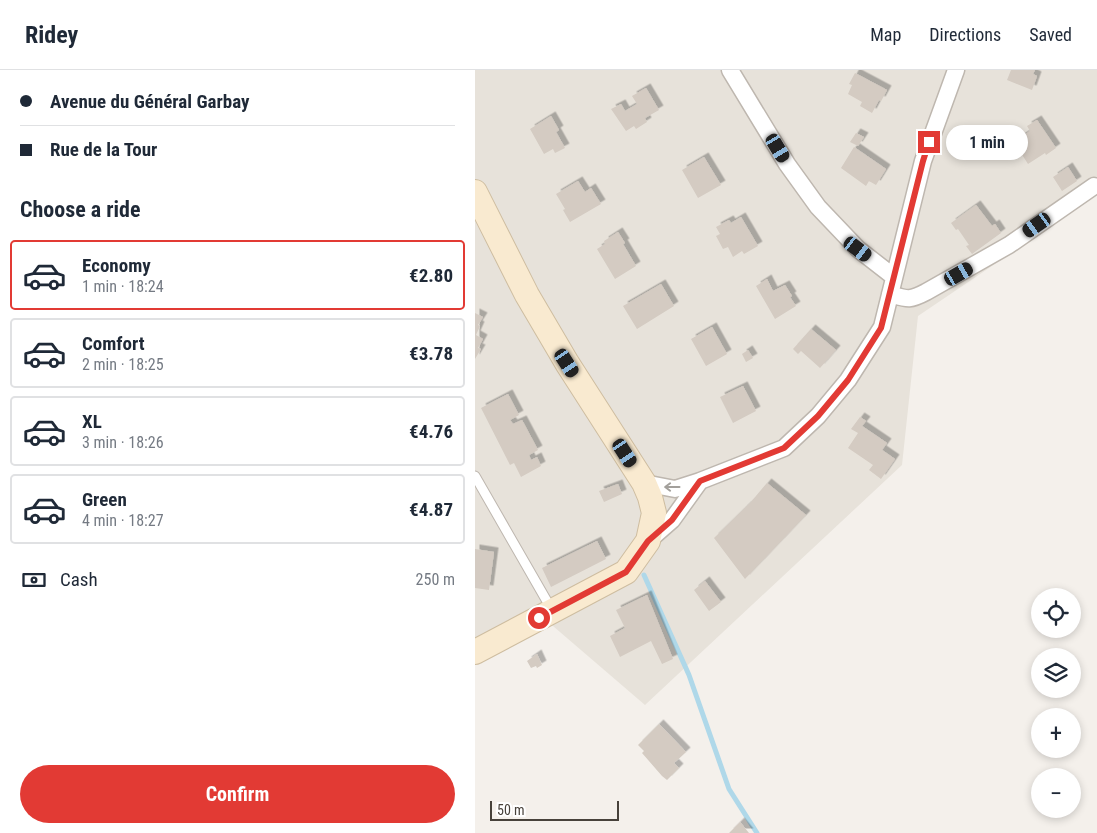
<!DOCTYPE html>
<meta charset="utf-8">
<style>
:root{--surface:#fff;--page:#f2f2f3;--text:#1f2937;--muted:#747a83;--line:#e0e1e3;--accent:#e23a34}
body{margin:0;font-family:"Roboto Condensed",sans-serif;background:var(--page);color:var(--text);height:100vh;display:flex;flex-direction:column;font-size:19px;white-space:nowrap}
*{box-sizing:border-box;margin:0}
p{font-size:16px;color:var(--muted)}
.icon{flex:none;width:28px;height:28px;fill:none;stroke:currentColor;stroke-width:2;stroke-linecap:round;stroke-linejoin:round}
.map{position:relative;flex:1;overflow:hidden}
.sheet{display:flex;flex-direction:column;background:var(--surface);width:475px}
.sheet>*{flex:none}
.banner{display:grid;align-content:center;height:110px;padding:0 20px;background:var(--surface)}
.controls{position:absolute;left:556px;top:518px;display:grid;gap:10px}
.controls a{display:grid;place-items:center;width:50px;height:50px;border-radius:50%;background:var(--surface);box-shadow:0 2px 8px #0003;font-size:25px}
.scale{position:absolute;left:15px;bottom:12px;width:129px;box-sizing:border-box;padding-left:5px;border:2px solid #47413a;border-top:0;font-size:14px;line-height:18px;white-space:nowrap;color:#47413a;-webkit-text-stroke:4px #fff;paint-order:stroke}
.end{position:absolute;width:22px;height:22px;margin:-11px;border:6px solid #e23a34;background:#fff;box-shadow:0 0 0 2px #fff}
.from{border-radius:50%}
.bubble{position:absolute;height:35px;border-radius:18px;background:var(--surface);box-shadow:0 2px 8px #0003;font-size:16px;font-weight:700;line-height:35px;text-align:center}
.car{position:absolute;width:15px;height:30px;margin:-15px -8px;border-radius:6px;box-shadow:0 0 4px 1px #0007;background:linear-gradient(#222 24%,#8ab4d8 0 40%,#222 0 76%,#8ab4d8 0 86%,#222 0)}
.banner b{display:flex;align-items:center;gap:18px;height:48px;font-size:19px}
.banner b+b{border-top:1px solid var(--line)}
.banner i{width:12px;height:12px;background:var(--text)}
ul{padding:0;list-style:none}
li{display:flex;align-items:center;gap:15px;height:70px;margin:0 10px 8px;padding:0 10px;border:2px solid var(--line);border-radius:5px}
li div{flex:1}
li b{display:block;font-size:19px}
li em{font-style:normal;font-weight:700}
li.selected{border-color:var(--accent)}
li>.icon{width:45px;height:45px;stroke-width:1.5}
h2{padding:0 20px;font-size:22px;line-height:60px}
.pay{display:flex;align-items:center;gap:12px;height:55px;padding:0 20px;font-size:19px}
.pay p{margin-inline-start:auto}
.cta{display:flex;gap:10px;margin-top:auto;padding:10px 20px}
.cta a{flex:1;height:58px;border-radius:30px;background:var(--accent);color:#fff;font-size:20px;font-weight:700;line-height:58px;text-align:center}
header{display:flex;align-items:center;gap:30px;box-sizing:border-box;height:70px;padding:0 25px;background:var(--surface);border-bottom:1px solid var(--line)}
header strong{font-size:24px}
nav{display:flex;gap:28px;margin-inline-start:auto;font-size:18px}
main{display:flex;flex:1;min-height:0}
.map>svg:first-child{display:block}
.residential{fill:#e7e2da}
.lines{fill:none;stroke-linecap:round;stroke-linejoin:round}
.stream{stroke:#afd8e9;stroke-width:5}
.building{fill:#d4cbc2;filter:url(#shadow)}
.service-casing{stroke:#beb7af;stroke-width:11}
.minor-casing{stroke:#beb7af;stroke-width:19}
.secondary-casing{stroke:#cebda0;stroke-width:26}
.service{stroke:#fff;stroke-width:9}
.minor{stroke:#fff;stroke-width:16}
.secondary{stroke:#f9ead0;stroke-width:24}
.oneway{stroke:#a3a09c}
.route{stroke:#e23a34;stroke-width:6}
</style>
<header>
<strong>Ridey</strong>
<nav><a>Map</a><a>Directions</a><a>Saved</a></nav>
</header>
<main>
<section class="sheet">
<div class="banner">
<b><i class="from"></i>Avenue du Général Garbay</b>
<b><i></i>Rue de la Tour</b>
</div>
<h2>Choose a ride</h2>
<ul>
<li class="selected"><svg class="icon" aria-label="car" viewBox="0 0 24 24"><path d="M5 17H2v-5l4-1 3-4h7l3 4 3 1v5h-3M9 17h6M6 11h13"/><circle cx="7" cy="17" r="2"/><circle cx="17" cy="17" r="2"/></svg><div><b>Economy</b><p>1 min · 18:24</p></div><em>€2.80</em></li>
<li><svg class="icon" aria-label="car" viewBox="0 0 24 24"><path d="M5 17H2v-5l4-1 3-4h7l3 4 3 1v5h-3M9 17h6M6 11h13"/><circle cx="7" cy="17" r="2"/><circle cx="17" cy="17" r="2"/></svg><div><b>Comfort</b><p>2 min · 18:25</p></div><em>€3.78</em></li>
<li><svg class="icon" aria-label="car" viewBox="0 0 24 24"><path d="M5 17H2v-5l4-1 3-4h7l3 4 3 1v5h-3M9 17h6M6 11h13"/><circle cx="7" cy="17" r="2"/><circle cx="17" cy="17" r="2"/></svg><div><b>XL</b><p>3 min · 18:26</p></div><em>€4.76</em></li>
<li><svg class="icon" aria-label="car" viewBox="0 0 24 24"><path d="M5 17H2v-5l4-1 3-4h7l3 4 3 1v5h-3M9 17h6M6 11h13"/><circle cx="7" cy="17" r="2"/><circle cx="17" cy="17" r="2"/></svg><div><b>Green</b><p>4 min · 18:27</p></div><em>€4.87</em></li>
</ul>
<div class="pay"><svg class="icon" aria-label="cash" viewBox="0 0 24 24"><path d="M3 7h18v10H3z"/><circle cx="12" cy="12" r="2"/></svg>Cash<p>250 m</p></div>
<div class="cta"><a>Confirm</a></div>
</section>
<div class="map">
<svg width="622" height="763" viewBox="0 0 622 763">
<defs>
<filter id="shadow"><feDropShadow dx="4.5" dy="-4.5" stdDeviation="0" flood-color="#0004"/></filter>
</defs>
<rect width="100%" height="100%" fill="#f4f0eb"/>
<path class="residential" d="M0,0H622V125L443,246L427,395L170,635L57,538L0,574Z"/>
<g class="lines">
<path class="stream" d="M169,505L214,605L254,719L282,763"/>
</g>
<path class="building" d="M536,0H560L558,4L562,6L557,20L532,10Z
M380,3L412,20L406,31L404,30L397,43L385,36L387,32L373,24L377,15L374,14Z
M171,18L184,40L170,48L172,52L161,59L159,56L151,61L136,39L146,34L150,41L162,34L157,26Z
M76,46L84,60L81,62L90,78L80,83L78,79L69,84L55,59Z
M562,50L581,78L571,85L570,83L553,94L539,72L555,61L552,56Z
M381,63L389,67L383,76L375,72Z
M379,77L411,99L401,115L394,111L391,116L366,98Z
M229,87L246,115L223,128L207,100Z
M593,97L602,111L587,121L578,107Z
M103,111L110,122L116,118L126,134L95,152L88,140L90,139L81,124Z
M501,135L517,156L520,154L526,163L497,184L491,176L494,175L483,159L481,160L476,153Z
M266,147L283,176L269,184L267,181L258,187L253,177L248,179L241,166L245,164L241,157L254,150L256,153Z
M143,162L150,173L148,174L161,196L140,209L122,179L130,174L129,171Z
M292,209L298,221L310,215L317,226L315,227L321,236L300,249L281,216Z
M186,214L199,236L162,259L148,236Z
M0,243L8,247L3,255L5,256L1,265L8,269L3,278L6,279L0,289Z
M237,257L252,284L231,296L216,269Z
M336,259L361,280L345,298L326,281L323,284L318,279Z
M273,280L278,288L271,292L267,284Z
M268,316L281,341L258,353L245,327Z
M33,324L44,345L35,350L38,354L47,350L63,380L54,385L56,390L62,387L66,396L46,407L39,393L35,395L6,338Z
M385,347L391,351L387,356L412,373L407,380L420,389L406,409L394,400L398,395L373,378L383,363L376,359Z
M292,413L331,445L270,509L239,468L276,432Z
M143,414L147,424L129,432L124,421Z
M122,471L131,489L76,517L67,498Z
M0,479L19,482L14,520L0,518Z
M230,511L246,532L234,541L219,520Z
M172,525L198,589L187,594L176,571L145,587L135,566L150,558L141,540Z
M62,584L67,595L62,598L61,596L56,598L52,591Z
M184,654L211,682L199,693L204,698L192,710L187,706L167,683L169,681L163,675Z
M265,752L274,763H254Z"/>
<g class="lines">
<defs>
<path id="service" d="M0,406L77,540"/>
<path id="minor" d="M255,0L312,94L343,137L383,179L419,207
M415,224C432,229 434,231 451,222L534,175L619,116
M169,413L200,419L225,411L309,378L343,346L373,310L407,257L448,91L481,0
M173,471L197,450L225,411"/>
<path id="secondary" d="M0,122L52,225L92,293L169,413L175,427L179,443L173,471L151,502L0,582"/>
</defs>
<use href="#service" class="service-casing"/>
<use href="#minor" class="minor-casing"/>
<use href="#secondary" class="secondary-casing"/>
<use href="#service" class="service"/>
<use href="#minor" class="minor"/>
<use href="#secondary" class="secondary"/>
</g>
<defs><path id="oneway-shaft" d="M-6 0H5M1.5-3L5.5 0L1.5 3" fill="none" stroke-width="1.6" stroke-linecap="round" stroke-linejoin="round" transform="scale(1.25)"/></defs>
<use class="oneway" href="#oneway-shaft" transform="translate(197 417) rotate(-180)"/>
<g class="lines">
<path class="route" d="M64,548L151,502L173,471L197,450L225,411L309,378L343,346L373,310L406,258L448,91L454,72"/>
</g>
</svg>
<div class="controls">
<a><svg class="icon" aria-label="locate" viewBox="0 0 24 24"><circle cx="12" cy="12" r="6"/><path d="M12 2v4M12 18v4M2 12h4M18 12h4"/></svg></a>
<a><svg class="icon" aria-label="layers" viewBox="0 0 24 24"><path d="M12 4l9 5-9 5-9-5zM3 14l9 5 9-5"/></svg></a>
<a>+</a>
<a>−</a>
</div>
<div class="scale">50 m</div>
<i class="end from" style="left:64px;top:548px"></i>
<i class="end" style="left:454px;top:72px"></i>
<div class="bubble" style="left:471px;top:55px;width:82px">1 min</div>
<i class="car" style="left:303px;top:78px;rotate:149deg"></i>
<i class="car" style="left:562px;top:155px;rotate:235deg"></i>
<i class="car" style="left:383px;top:179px;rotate:127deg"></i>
<i class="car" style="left:484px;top:204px;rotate:60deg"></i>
<i class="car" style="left:92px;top:293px;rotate:147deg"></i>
<i class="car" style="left:150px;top:383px;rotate:147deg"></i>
</div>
</main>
